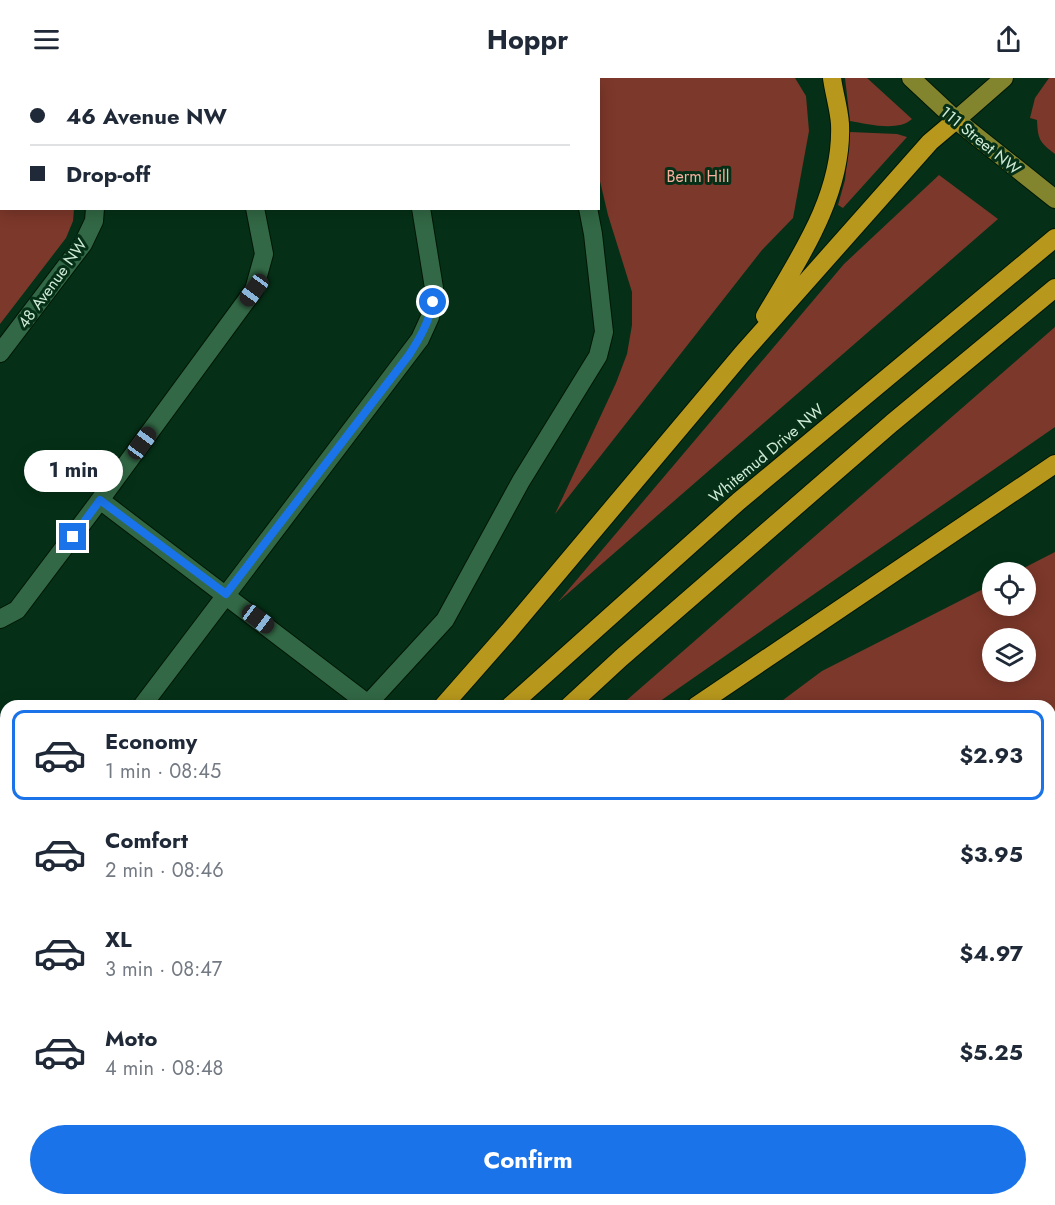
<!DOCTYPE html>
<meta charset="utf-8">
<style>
:root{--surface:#fff;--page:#f6f6f7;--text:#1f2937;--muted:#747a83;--line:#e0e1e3;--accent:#1a73e8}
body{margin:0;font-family:Jost,sans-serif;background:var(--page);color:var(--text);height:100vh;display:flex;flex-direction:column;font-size:22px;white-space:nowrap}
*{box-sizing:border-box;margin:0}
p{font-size:20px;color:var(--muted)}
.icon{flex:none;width:33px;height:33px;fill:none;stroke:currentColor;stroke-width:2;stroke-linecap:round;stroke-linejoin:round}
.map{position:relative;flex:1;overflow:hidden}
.sheet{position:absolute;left:0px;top:622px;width:1056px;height:506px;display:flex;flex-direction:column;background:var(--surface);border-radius:18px 18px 0 0;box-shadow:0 3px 15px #0003}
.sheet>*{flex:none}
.guide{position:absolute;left:0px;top:0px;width:600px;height:132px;box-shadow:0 3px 15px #0003;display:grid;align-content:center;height:132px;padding:0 30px;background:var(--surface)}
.controls{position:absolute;left:982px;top:484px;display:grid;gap:12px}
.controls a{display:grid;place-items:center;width:54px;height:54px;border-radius:50%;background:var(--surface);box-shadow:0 3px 15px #0003;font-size:30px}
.end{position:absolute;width:27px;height:27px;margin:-14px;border:8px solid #1a73e8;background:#fff;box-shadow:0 0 0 3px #fff}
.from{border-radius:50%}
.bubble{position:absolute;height:42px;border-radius:21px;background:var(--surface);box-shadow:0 3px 15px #0003;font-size:20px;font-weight:700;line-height:42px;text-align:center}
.car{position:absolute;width:18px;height:36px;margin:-18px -9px;border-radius:8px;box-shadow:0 0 4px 2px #0007;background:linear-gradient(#222 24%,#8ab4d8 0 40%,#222 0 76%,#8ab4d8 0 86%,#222 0)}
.guide b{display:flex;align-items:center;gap:21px;height:57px;font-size:22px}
.guide b+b{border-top:2px solid var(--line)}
.guide i{width:15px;height:15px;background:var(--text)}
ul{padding:10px 0 0;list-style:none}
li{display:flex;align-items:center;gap:18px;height:90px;margin:0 12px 9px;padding:0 18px;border:3px solid transparent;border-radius:12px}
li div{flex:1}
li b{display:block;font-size:22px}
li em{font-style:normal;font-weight:700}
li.active{border-color:var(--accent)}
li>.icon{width:54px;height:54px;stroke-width:1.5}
.button{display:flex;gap:12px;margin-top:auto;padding:12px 30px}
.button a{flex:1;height:69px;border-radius:36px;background:var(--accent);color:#fff;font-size:24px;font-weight:700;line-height:69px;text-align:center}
header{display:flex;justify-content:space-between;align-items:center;height:78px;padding:0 30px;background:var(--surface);font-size:27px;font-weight:700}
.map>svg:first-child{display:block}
.green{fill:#7c382a;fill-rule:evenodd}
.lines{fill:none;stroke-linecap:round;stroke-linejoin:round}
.minor-casing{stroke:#001606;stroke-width:20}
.major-casing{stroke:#001606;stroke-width:20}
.highway-casing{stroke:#001606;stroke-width:20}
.minor{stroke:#326845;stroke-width:18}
.major{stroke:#82852d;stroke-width:18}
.highway{stroke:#b7981d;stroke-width:18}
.route{stroke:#1a73e8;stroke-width:8}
.labels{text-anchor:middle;stroke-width:6;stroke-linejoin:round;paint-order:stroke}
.street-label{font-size:16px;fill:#cfebd6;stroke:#053017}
.park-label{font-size:16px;fill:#f9b09f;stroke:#053017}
</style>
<header><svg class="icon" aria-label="menu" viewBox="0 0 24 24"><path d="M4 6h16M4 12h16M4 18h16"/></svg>Hoppr<svg class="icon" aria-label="share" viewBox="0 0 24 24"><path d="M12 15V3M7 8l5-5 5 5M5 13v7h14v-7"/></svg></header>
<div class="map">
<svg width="1055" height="1127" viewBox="0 0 1055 1127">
<rect width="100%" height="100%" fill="#053017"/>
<path class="green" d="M0,0L55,1L2,2V130L74,131L73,143L66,160L0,246Z
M579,0H795L806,18L809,53L793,140L762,172L555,436L616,305L627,276L632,247V214L608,137L599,99L598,2Z
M845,0H867L912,41C898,54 868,46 850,43Z
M1049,0H1055V76C1039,64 1038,61 1037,42L1030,40L1035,20Z
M850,54L897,56L907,59L843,130L838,127L845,102Z
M939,97L998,141L558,524L844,186Z
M1055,249V349L653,628H620Z
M1055,474V1127H165L170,1122H1050V628H775L822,593L993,506V528H1026V495H1014ZM993,561H1026V594H993Z
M2,877L6,878V1027L0,1033V878Z"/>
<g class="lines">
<defs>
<path id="minor" d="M71,0V2
M231,0V2
M399,0V2
M562,0V2
M0,275L83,166L94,143L95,130
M100,422L368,626
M0,541L17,532L100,422L254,212L264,176L255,130
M142,628L420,261L430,239L434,210L421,130
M366,628L445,542L521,403L598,278L604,254L593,156L588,130
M0,704L6,705
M0,868L6,869"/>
<path id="major" d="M911,0L956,42L1055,121
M956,42L1004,0"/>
<path id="highway" d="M765,238C799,180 843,117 840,46C839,31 834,15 832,0
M443,628L509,553L742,276L930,64L956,42
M510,628L739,423L1055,160
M569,628L621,580L892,345L1055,210
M696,628L1055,386
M5,1127L10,1122
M61,1127L65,1122"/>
</defs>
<use href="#minor" class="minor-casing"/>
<use href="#major" class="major-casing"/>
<use href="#highway" class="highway-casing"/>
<use href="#minor" class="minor"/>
<use href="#major" class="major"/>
<use href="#highway" class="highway"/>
</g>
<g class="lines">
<path class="route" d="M73,459L100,422L226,516L409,277C420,260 429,244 433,224"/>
</g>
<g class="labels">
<g class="street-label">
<text transform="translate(981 62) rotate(39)" y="6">111 Street NW</text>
<text transform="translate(52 205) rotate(-54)" y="6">48 Avenue NW</text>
<text transform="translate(766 375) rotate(-40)" y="6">Whitemud Drive NW</text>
</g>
<g class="park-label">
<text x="698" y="104">Berm Hill</text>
</g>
</g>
</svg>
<div class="controls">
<a><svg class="icon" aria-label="locate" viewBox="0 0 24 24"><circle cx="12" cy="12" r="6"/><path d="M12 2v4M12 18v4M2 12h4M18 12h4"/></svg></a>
<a><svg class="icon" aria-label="layers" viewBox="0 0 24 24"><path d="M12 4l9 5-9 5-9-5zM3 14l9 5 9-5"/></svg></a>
</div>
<i class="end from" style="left:433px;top:224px"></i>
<i class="end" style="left:73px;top:459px"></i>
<div class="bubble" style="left:24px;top:372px;width:99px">1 min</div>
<i class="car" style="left:254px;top:212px;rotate:216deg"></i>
<i class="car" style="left:142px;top:365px;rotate:36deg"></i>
<i class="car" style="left:258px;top:541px;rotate:127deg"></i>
<div class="guide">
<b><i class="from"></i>46 Avenue NW</b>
<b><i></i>Drop-off</b>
</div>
<section class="sheet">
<ul>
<li class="active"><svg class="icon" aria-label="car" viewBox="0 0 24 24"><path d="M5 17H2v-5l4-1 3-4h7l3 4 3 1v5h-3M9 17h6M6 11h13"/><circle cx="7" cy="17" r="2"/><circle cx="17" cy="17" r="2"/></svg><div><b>Economy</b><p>1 min · 08:45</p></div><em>$2.93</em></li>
<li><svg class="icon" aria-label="car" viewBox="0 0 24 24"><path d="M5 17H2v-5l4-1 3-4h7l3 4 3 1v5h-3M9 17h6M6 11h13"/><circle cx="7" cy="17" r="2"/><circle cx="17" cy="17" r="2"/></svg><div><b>Comfort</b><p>2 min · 08:46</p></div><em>$3.95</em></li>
<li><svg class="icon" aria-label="car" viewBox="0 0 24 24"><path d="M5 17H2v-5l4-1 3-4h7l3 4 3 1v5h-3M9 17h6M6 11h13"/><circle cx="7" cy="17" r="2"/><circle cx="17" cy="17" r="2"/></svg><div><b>XL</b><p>3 min · 08:47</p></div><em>$4.97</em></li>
<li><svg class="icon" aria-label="car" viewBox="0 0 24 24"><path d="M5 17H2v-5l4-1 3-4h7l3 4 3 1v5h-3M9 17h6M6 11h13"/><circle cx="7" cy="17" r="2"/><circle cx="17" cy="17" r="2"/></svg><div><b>Moto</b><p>4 min · 08:48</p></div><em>$5.25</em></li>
</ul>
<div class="button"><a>Confirm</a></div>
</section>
</div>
